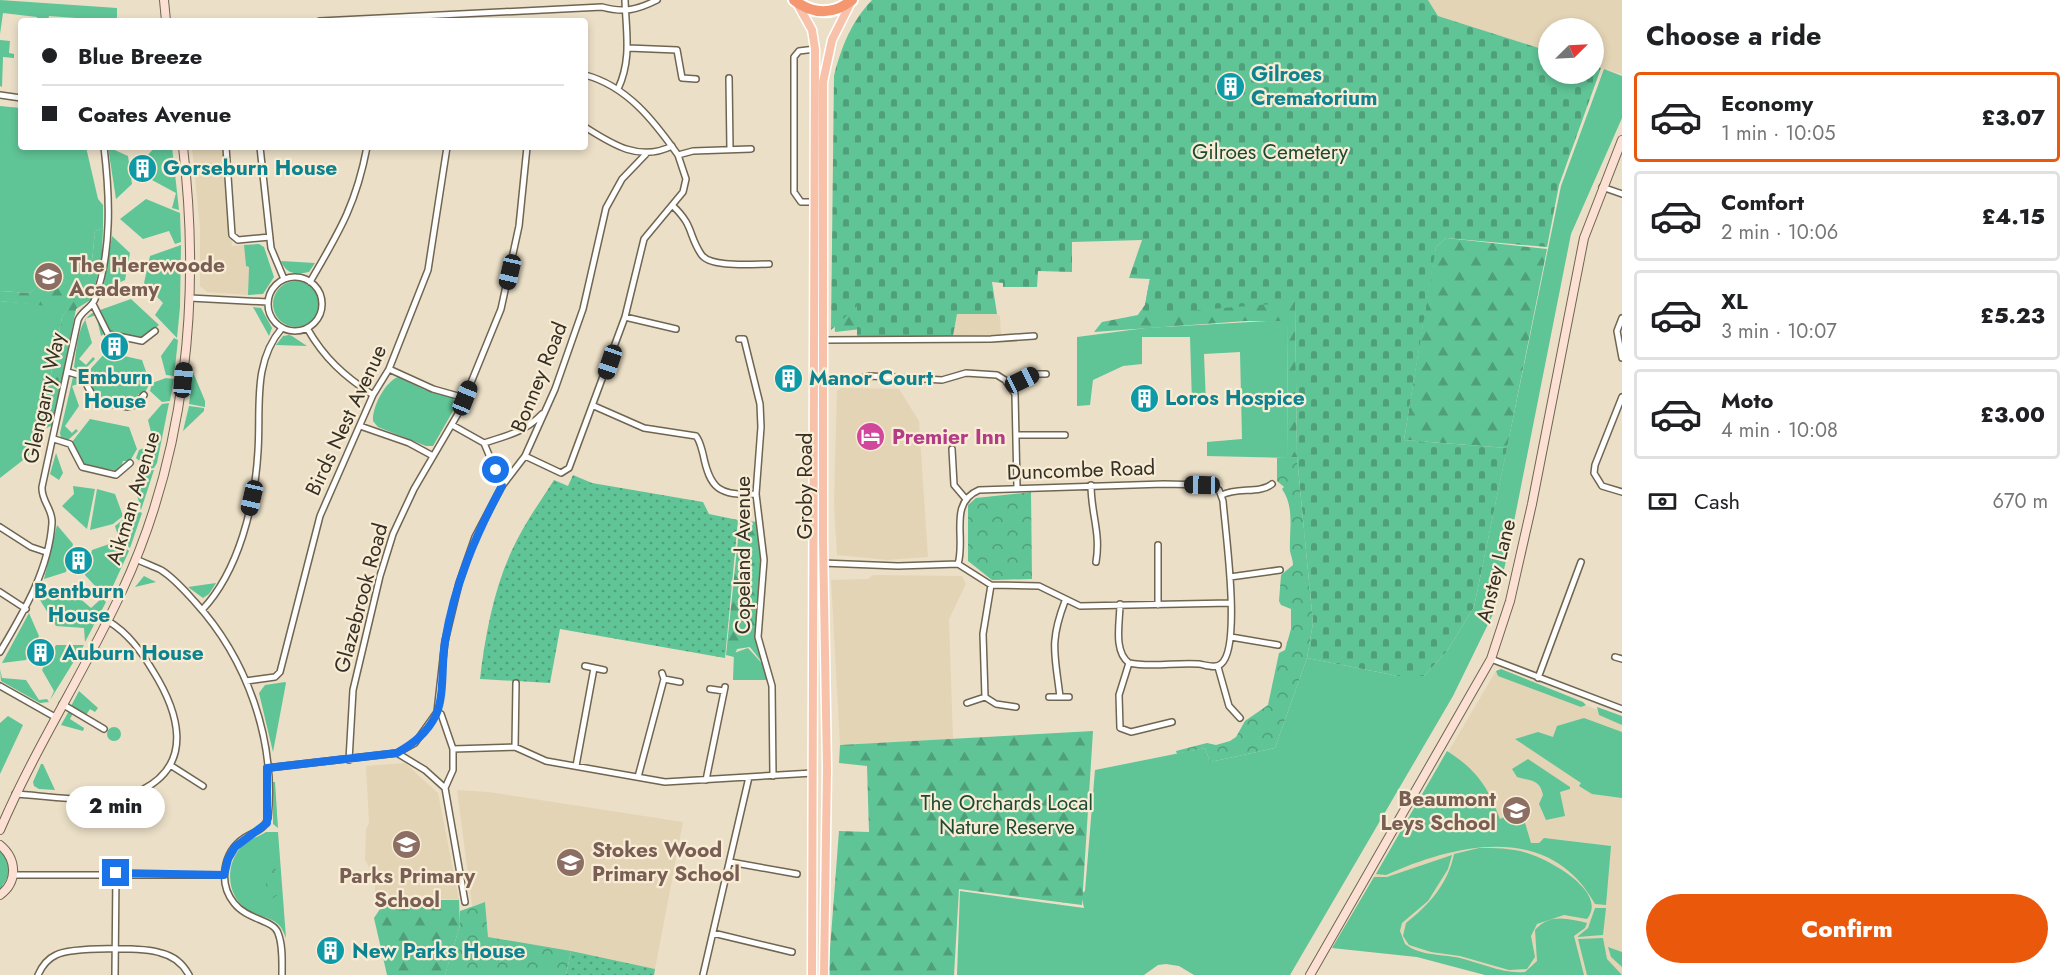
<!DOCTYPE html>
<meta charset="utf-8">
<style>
:root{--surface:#fff;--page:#f6f6f6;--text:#202124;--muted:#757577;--line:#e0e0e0;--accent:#ea580c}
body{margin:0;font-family:Jost,sans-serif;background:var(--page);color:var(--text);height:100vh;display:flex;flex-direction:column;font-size:22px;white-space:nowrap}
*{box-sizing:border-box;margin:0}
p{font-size:20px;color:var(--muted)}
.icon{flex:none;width:33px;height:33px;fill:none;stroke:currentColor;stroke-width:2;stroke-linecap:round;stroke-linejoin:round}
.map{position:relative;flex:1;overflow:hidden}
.drawer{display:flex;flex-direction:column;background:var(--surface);width:450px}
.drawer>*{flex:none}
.guide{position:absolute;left:18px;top:18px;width:570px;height:132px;border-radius:6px;box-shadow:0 3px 9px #0003;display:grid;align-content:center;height:132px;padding:0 24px;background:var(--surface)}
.needle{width:39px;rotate:66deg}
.fabs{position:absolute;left:1538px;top:18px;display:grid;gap:12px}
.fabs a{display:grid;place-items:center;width:66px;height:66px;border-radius:50%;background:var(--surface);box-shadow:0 3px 9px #0003;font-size:30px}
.end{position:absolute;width:27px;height:27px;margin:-14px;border:8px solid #1a73e8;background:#fff;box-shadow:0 0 0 3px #fff}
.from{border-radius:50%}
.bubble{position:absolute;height:42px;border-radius:21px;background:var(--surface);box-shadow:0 3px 9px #0003;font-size:20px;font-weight:800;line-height:42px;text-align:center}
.car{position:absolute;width:18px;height:36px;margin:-18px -9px;border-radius:8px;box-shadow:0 0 4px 2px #0007;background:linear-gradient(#222 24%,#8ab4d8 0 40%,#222 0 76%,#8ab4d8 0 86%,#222 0)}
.guide b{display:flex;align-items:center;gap:21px;height:57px;font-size:22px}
.guide b+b{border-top:2px solid var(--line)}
.guide i{width:15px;height:15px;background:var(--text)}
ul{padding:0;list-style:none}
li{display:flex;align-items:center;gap:18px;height:90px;margin:0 12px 9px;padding:0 12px;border:3px solid var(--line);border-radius:6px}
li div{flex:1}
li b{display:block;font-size:22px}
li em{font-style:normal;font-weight:800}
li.active{border-color:var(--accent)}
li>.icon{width:54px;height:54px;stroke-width:1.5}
h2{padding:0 24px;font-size:27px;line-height:72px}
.pay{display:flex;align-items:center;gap:15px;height:66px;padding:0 24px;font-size:22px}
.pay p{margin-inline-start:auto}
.action{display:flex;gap:12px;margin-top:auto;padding:12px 24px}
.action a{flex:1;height:69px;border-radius:36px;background:var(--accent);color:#fff;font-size:24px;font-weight:800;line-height:69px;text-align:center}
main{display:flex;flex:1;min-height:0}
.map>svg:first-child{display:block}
.built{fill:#e4d4b6}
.grass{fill:#5fc496}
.forest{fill:url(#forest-firs)}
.cemetery{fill:url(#cemetery-stones)}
.park{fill:url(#park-crowns)}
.garden{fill:url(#garden-dots)}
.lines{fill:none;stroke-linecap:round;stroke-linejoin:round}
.street-casing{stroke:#706550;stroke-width:8}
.secondary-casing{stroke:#706550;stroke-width:10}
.primary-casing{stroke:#fff;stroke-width:11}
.highway-casing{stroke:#fff;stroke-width:14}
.street{stroke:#fff;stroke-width:5}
.secondary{stroke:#fce0d4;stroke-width:8}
.primary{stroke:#f8c1aa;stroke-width:8}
.highway{stroke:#f49771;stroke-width:10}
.route{stroke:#1a73e8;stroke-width:8}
.labels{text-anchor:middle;stroke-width:4.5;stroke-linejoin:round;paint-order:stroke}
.culture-label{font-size:21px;font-weight:bold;fill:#0d838f;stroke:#f9ecd4;text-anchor:start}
.park-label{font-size:21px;fill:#1b4a35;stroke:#f9ecd4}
.education-label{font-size:21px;font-weight:bold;fill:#785e54;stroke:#f9ecd4;text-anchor:start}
.street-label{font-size:21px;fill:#353027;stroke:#f9ecd4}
.hotel-label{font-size:21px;font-weight:bold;fill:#b23c85;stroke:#f9ecd4;text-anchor:start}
</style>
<main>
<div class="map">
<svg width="1622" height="975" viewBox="0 0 1622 975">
<defs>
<pattern id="forest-firs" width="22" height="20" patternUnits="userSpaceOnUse" patternTransform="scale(1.5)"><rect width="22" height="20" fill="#5fc496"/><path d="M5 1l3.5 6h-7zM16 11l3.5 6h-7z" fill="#4fa07a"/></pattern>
<pattern id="cemetery-stones" width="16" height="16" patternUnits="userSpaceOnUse" patternTransform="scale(1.5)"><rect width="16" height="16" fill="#5fc496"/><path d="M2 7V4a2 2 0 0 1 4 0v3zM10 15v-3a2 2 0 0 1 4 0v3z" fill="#4fa07a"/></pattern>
<pattern id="park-crowns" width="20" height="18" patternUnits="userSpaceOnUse" patternTransform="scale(1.5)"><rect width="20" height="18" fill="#5fc496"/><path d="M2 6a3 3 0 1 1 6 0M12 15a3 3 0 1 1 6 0" fill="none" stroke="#4fa07a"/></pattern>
<pattern id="garden-dots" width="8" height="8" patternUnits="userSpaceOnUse" patternTransform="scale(1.5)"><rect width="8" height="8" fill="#5fc496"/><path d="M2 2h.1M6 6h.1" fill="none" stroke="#4fa07a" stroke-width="1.8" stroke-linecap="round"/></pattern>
</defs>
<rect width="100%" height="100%" fill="#ebdfc7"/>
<path class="built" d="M1428,0H1622V74L1593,66V28H1548V51L1438,16Z
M192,147H226L232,246L244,245L246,266H249L248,295L207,292L200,286V229Z
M957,314H997L1000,316L1001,335L953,336Z
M841,388L899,389L919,421L928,557L887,560L837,555L834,503L837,391Z
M873,575L962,576L966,584L949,619L953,739L840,745L831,580L868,579Z
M1496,671L1622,719V975H1485L1417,957L1332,948Z
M405,763L438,793L459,900L375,896V877L365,860L366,829L369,823L366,766Z
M457,790L489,792L683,822L655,969L488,937L485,902L472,906Z"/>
<path class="grass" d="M0,0L117,8V21L49,16L48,21H37V17L3,13L0,34Z
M0,40L10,41L9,53L14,54V58L3,57L2,87L0,86Z
M1604,69L1622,76V118L1571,234L1507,557L1493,614L1453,696L1290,975H1194L1179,966L1166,964L1158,965L1144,975H957L960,891L1084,908L1081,894L1085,891L1095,770L1205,748L1210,762L1275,748L1307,658L1398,676H1424L1447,651L1474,607L1561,186Z
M0,106L21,108V147H86L98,199L103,205V228L95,231L91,271L84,286L43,281L30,293L0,291Z
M108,147L128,156L132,184L116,199Z
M155,147H172L179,210L172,208L176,193L152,180L148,155Z
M146,199L180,213L181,242L175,244L169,231L143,239L120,219Z
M112,236L130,253L125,280L103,290Z
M259,244L264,247L274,277L263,294L248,295L249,267L246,266L244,245Z
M181,245L180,307L177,338L155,315L163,303L144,283L150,256Z
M281,261L315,263L309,272C296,275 286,274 281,261Z
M273 304a23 23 0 1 1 46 0a23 23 0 1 1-46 0Z
M131,299L159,325L142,339L110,332L100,310Z
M0,301L68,307L62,317L36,450L0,478Z
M253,307L261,308L272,328L269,336Z
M94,312L97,314L105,333L101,336L96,315L85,319L92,343L79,359L86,365L93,357L95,359L81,373L74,367C77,349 77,321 94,312Z
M1287,320L1288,458L1207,456V442L1242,439L1240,352L1204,354L1206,404L1192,403L1190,337H1142V364L1123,366L1093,380L1090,405L1077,406V337L1146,328Z
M289,335L292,336L307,346L276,345L283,336Z
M174,338L178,340L174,376L166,375L161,356Z
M106,352L142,360L150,383L144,394H138V400C126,408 111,402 98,399L85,375Z
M193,372L205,401V407L189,404Z
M73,377L82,380L93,400L88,403L83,382L72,386L79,406L65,426L72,433L76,429L78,431L68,440L61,438L60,433Z
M398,377L425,390L451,396L457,404L433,446H426L378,427L373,421C372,407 385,382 398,377Z
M166,378L174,379L170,401L162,402L150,391L152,383Z
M169,403L157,463L154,468L148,469L136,458L139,450L154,444L148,420L162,404Z
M189,406L204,408V411L183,431Z
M90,419L129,427L137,449L130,461H123L120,471L84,465L72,442Z
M56,453L63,473L59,480L50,474Z
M154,470L141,510L135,487L148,471Z
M73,486L95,489L87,529L62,506L74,494Z
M97,489L115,494L123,516L113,524L90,530Z
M140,512L142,513L130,548L119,539L115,526L125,518Z
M57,525L73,544L66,572L44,579Z
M118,541L129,551L107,599L85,575L92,550Z
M144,576L156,582L135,587Z
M216,583L209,594L203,598L188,587Z
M70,590L91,608L102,598L106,602L85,642L84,628L56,626L40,600L42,597Z
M29,613L39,636L26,660L2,663Z
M56,645H84L50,700L54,691L42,670Z
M748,648L768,670L771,680H733L734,653Z
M0,669L2,678L26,680L39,700L47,699L49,702L40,703L1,681Z
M1501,669L1583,702L1586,705L1581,707L1498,676L1496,671Z
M285,682L286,683L273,752L259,693L265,685Z
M79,691L98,708L95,712L90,709L86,715L71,706Z
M1597,707L1622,716V725L1599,715Z
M69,711L73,713L70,719L84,728L83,731L61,725Z
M8,716L23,725L0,774V723Z
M1584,718L1622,732V798L1592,794L1579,786L1581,783L1515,739L1538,732L1553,737L1557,726Z
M107 734a7 7 0 1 1 14 0a7 7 0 1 1-14 0Z
M1447,751C1477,770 1488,787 1500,819L1515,812L1523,816L1531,843H1539L1544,838L1611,846L1606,905L1595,904C1550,822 1457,843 1386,875L1376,874Z
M1528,759L1570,787V789L1560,792L1565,816L1546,820L1539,804L1543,795C1540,779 1530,781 1517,777L1512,769Z
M41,764H43L55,790L39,789L34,786L33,782Z
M273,782H275L278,828L273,824Z
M266,832H278L286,938C284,934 283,930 280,926C271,916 256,917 246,909C226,894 225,864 242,846C249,839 258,837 266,832Z
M1479,848C1495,848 1514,848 1530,854C1549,860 1609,892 1587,919L1564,915L1537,924L1531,936L1535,957L1527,969L1509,970L1460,956L1431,952L1409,945L1403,936L1406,923C1429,905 1448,884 1454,854Z
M0,850L7,857L10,873L0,890Z
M1452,855L1448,869L1428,901L1402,923L1400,931L1405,944C1420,956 1442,954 1460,958C1481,963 1503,974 1525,972L1537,961L1535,930C1550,913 1568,919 1587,923L1585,928L1574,936L1584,975H1485L1417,957L1332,948L1374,877H1387Z
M1595,908H1606L1603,935L1577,937L1588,928Z
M1603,938L1607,959L1622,975H1587L1578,939Z
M1608,947L1622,952V967L1611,957Z"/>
<path class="forest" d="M103,228L102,255L92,299L76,309L53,425L40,431L62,317L67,308L0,301V291L30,293L42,281L84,285L91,271L95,231Z
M1446,238L1547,249L1507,448L1404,440L1434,256L1436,247Z
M1150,278L1295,302L1297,457L1288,458L1287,321H1246L1094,332L1102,322L1138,315L1145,305Z
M850,286L870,328L835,332L834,316Z
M740,520L757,522L764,552L758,635L768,670L750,647L737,649L734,657L726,655Z
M1093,731L1082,905L959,889L954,975H828L839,831L869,832L867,766L839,763L840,745Z
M386,900H459L460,925L445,975H387L374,918Z"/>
<path class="cemetery" d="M872,0H1428L1438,16L1548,51V74H1593V66L1601,68L1559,185L1547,247L1446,238L1436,247L1404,440L1507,448L1474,607L1447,651L1424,676H1398L1307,658L1313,623L1297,457L1295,302L1138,315L1145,305L1150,279L1129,278L1142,240L1072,242V272L1038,271L1037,287H1003V283L992,282L997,314H957L953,336L857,337V306L831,330L834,76C841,48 851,22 872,0Z"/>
<path class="park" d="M1297,457L1313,623L1307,658L1275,748L1210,762L1205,748L1177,754L1176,751L1207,743L1216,745L1230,741L1236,737L1245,721L1268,705L1279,653L1285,650L1291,629V609L1281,605L1279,601L1281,575L1293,565C1293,560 1291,556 1290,551C1289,531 1295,507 1282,489L1284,487L1277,481V458Z
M1031,492L1032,579L992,580L968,561V505L976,498Z
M274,868L280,873L275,879L277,895L272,899L267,893L266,882L259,879L257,872L261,869Z
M485,902L488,937L571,951L566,975H445L460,925V911Z"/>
<path class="garden" d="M573,475L592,483L703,502L709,514L738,520L725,658L560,629L550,683L480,679C485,636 494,587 513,548C524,524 540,502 554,480L568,486Z
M571,951L655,969L654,975H566Z"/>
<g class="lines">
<defs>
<path id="street" d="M320,21L602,7C624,13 637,10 657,0
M628,48L677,50L682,78L696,79
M585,75C627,86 654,121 678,155L693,151L751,149
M729,78L730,149
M618,89C632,59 626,32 625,0
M0,95L21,98
M585,127C613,145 640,162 672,146
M226,147L232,235L238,240L270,237
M260,147L271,248L284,279
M1602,187L1622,194
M813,202H801L794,192V57L799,51L815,49
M673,206C694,226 688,234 701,254C709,268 753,264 769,264
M268 304a27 27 0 1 1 54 0a27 27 0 1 1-54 0Z
M310,282C339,232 356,205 367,147
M190,298L268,302
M93,304L108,334L142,341L155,331
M625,317L676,329
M1622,318L1617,331L1622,358
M307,328C324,358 344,376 373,395
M739,339H744L760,404L761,427L756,494L764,560L758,637L772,686L773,776
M823,340L991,339L1034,336
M389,369L433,389L465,398
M68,372L82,376L94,398L100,402L128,407L135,405L144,395
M823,382H846L870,376L942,380L966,373L997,375L1005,380L1015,394L1017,487
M1010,386L1034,374H1046
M1622,397L1595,465L1594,473L1602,486L1622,492
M594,406L644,428L696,436C700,441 701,447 703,454C710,489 719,496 756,494
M452,425L484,443C506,436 525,432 542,414
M360,426L409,443L433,456
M1016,435H1065
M54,439L70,444L82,467L116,475L130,463
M484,443L502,486
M952,449L954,485L965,498
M525,456L561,473L569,468L625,317L644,239L683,192L686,179L678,155
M1091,485C1091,514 1101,533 1096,562
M1222,495C1237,487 1260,494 1272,484
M0,527L31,547L46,552
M1158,545V605
M136,559C144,563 153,566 161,570C174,578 185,591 195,602C247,659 276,740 268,818C264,831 254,831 244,838C223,852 218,883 234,903C247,920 274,920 278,933C283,945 282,962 282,975
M822,563L898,566L958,564L991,585L1039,586L1080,606L1231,603
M958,564C966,538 948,503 979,490L1164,484L1207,485L1219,490L1223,501C1225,529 1242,648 1221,664C1215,669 1206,665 1199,664C1176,662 1152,668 1129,663C1113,651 1120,622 1120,604
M1230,577L1280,570
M0,592L26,609
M202,610C239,571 255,504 258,451C261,408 252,363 282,328
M1231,637L1278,645
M0,652C23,613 49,570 52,523C53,509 41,501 42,487L78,320C82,310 92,308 95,299C112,251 110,197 104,147
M1615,657L1622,659
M1491,659L1622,709
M1129,663L1119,695L1120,728L1131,732L1172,722
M585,666L604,670
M1218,667L1229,706L1240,718
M1538,678L1581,562
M664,679L680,682
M246,681L275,677L280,672L320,516L373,395L389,369L428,270L447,147
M0,686L55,717
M710,689L724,691
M985,697L983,634L991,585
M985,697L996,704L1016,707
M1049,697H1069
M1060,697C1055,654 1049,643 1065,601
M967,703L985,697
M62,704L104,729
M437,712L441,714L453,749V770L445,788L465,902
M515,747L516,683
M453,749L515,747L546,761L665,782L813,773
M397,753L425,770L445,788
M349,760L353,690L380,576L393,534L414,489L459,412L501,309L519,226L527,147
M170,765L203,786
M576,766L594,668
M267,768L397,753L415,743L437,712L445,641L459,583L475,537L502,486L525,456L555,389L583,309L606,208L622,179L646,154
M638,777L664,679L662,673
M706,780L725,687
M15,794C51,796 110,807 142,790C195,763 178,711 153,671C141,651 128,633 108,621
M730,862L797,874
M14,875H224
M713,933L792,952
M38,975C42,966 47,959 56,955C71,947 145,947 161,953C174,956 183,964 189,975
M115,975L116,873
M703,975L749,777"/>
<path id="secondary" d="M164,0L166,21
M0,830C35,748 84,673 122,591C186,454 201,297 183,147
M0,845C17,859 18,882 0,895
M1310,975L1491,659L1510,601L1532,504L1584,238L1622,140"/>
<path id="primary" d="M797,3L812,30L815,49L812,975
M824,975L827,768L823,540V82L832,40L851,2"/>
<path id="highway" d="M794,0C813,15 834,15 852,0"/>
</defs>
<use href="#street" class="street-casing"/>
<use href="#secondary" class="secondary-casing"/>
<use href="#primary" class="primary-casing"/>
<use href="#highway" class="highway-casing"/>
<use href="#street" class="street"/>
<use href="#secondary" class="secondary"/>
<use href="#primary" class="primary"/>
<use href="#highway" class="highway"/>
</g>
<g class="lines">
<path class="route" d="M116,873L224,875L228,859L235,847L267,823V768L397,753C414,743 427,733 436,715C445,694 441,665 445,642C454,586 475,536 502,486L496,470"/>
</g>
<defs>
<symbol id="building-disc" viewBox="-11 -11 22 22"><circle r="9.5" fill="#0f9aa8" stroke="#f9ecd4"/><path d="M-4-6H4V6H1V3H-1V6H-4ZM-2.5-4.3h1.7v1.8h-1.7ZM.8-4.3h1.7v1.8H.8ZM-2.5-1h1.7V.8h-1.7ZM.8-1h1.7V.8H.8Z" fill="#fff"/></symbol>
<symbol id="school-disc" viewBox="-11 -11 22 22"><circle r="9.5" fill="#8d6e63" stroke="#f9ecd4"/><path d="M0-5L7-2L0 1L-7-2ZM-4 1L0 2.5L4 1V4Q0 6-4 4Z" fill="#fff"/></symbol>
<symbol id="hotel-disc" viewBox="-11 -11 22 22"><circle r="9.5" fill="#d1479c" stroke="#f9ecd4"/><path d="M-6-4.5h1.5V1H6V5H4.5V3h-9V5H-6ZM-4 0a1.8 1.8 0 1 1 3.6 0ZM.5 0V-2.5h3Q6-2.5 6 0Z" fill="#fff"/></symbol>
</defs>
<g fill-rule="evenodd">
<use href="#building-disc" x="1214" y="70" width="33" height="33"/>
<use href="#building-disc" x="126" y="152" width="33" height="33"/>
<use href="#school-disc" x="32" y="260" width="33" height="33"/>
<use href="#building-disc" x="98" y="330" width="33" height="33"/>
<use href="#building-disc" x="772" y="362" width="33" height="33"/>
<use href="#building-disc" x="1128" y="382" width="33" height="33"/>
<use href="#hotel-disc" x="854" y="420" width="33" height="33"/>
<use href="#building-disc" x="62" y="544" width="33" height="33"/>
<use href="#building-disc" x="24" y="636" width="33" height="33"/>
<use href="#school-disc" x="1500" y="794" width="33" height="33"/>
<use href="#school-disc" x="390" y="828" width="33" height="33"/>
<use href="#school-disc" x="554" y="846" width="33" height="33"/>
<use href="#building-disc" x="314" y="934" width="33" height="33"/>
</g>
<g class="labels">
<g class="culture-label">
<text x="1251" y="81">Gilroes<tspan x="1251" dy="24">Crematorium</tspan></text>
<text x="163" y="175">Gorseburn House</text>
<text x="115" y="384" text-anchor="middle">Emburn<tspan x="115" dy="24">House</tspan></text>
<text x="809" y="385">Manor Court</text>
<text x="1165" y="405">Loros Hospice</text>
<text x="79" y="598" text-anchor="middle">Bentburn<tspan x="79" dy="24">House</tspan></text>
<text x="62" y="660">Auburn House</text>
<text x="352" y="958">New Parks House</text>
</g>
<g class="park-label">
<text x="1270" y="159">Gilroes Cemetery</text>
<text x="1007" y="810">The Orchards Local<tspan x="1007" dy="24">Nature Reserve</tspan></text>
</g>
<g class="education-label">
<text x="69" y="272">The Herewoode<tspan x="69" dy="24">Academy</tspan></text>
<text x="1496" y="806" text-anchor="end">Beaumont<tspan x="1496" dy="24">Leys School</tspan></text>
<text x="592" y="857">Stokes Wood<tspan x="592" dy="24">Primary School</tspan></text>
<text x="407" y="883" text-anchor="middle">Parks Primary<tspan x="407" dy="24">School</tspan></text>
</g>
<g class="street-label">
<text transform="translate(539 377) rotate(-68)" y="7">Bonney Road</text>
<text transform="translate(44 398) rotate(-78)" y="7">Glengarry Way</text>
<text transform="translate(346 420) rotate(-65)" y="7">Birds Nest Avenue</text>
<text transform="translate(1081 470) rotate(-2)" y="7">Duncombe Road</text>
<text transform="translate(805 486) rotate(-90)" y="7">Groby Road</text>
<text transform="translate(133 498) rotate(-73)" y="7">Aikman Avenue</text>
<text transform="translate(743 555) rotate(-90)" y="7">Copeland Avenue</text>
<text transform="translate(1496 571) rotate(-76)" y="7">Anstey Lane</text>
<text transform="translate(361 598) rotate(-75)" y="7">Glazebrook Road</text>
</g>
<g class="hotel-label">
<text x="892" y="444">Premier Inn</text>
</g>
</g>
</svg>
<div class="fabs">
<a><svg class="needle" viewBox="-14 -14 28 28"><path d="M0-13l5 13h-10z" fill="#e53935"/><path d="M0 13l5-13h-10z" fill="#757577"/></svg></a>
</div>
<i class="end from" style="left:496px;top:470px"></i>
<i class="end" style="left:116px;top:873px"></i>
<div class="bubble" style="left:66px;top:786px;width:99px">2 min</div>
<i class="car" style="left:510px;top:272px;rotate:193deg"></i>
<i class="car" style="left:610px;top:362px;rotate:199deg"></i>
<i class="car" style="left:183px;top:380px;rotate:5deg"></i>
<i class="car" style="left:1022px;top:380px;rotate:64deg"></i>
<i class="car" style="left:465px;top:398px;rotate:22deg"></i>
<i class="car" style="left:1202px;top:485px;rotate:271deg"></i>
<i class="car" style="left:252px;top:498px;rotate:193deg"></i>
<div class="guide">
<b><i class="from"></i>Blue Breeze</b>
<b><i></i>Coates Avenue</b>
</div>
</div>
<section class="drawer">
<h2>Choose a ride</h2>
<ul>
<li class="active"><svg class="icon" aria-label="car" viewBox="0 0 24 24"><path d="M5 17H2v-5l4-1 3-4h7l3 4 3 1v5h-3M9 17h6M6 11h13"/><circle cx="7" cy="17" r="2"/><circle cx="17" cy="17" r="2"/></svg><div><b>Economy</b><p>1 min · 10:05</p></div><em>£3.07</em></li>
<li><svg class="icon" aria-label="car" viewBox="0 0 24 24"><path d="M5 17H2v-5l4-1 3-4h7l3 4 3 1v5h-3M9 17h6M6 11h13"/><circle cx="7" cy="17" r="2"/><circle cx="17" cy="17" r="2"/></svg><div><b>Comfort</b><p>2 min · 10:06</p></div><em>£4.15</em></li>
<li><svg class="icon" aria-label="car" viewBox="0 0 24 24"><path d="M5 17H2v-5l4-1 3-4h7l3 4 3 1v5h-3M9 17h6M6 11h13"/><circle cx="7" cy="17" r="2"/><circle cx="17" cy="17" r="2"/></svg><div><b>XL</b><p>3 min · 10:07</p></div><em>£5.23</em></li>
<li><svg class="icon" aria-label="car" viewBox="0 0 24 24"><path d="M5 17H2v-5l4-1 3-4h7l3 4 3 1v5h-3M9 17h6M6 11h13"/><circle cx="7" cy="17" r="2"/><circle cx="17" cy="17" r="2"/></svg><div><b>Moto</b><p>4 min · 10:08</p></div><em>£3.00</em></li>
</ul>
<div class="pay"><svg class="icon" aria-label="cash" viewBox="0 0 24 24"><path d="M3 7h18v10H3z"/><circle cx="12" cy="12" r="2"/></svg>Cash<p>670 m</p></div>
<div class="action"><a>Confirm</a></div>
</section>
</main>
